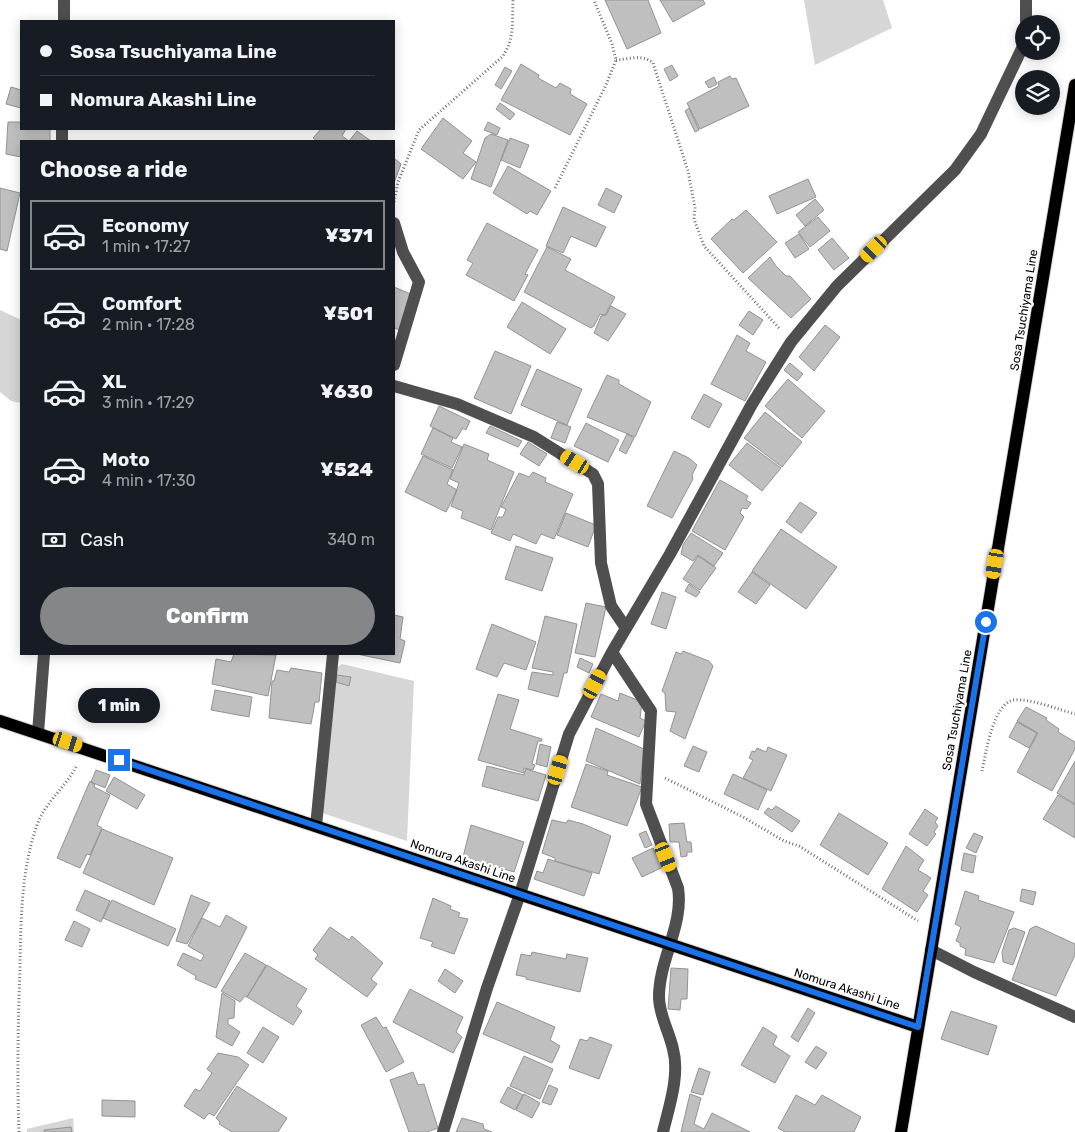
<!DOCTYPE html>
<meta charset="utf-8">
<style>
:root{--surface:#171b24;--page:#20242c;--text:#f1f3f6;--muted:#9ea1a6;--line:#363941;--accent:#858687}
body{margin:0;font-family:Rubik,sans-serif;background:var(--page);color:var(--text);height:100vh;display:flex;flex-direction:column;font-size:19px;white-space:nowrap}
*{box-sizing:border-box;margin:0}
p{font-size:16px;color:var(--muted)}
.icon{flex:none;width:28px;height:28px;fill:none;stroke:currentColor;stroke-width:2;stroke-linecap:round;stroke-linejoin:round}
.map{position:relative;flex:1;overflow:hidden}
.drawer{position:absolute;left:20px;top:140px;width:375px;height:515px;display:flex;flex-direction:column;background:var(--surface);border-radius:0px;box-shadow:0 2px 12px #0003}
.drawer>*{flex:none}
.banner{position:absolute;left:20px;top:20px;width:375px;height:110px;border-radius:0px;box-shadow:0 2px 12px #0003;display:grid;align-content:center;height:110px;padding:0 20px;background:var(--surface)}
.buttons{position:absolute;left:1015px;top:15px;display:grid;gap:10px}
.buttons a{display:grid;place-items:center;width:45px;height:45px;border-radius:50%;background:var(--surface);box-shadow:0 2px 12px #0003;font-size:25px}
.end{position:absolute;width:22px;height:22px;margin:-11px;border:6px solid #1a73e8;background:#fff;box-shadow:0 0 0 2px #fff}
.from{border-radius:50%}
.bubble{position:absolute;height:35px;border-radius:18px;background:var(--surface);box-shadow:0 2px 12px #0003;font-size:16px;font-weight:800;line-height:35px;text-align:center}
.car{position:absolute;width:15px;height:30px;margin:-15px -8px;border-radius:6px;box-shadow:0 0 4px 1px #0007;background:linear-gradient(#f5c518 24%,#345 0 40%,#f5c518 0 76%,#345 0 86%,#f5c518 0)}
.banner b{display:flex;align-items:center;gap:18px;height:48px;font-size:19px}
.banner b+b{border-top:1px solid var(--line)}
.banner i{width:12px;height:12px;background:var(--text)}
ul{padding:0;list-style:none}
li{display:flex;align-items:center;gap:15px;height:70px;margin:0 10px 8px;padding:0 10px;border:2px solid transparent;border-radius:0px}
li div{flex:1}
li b{display:block;font-size:19px}
li em{font-style:normal;font-weight:800}
li.current{border-color:var(--accent)}
li>.icon{width:45px;height:45px;stroke-width:1.5}
h2{padding:0 20px;font-size:22px;line-height:60px}
.pay{display:flex;align-items:center;gap:12px;height:55px;padding:0 20px;font-size:19px}
.pay p{margin-inline-start:auto}
.primary-button{display:flex;gap:10px;margin-top:auto;padding:10px 20px}
.primary-button a{flex:1;height:58px;border-radius:30px;background:var(--accent);color:#fff;font-size:20px;font-weight:800;line-height:58px;text-align:center}
.map>svg:first-child{display:block}
.green{fill:#d6d6d6}
.building{fill:#bfbfbf;stroke:#939393}
.lines{fill:none;stroke-linecap:round;stroke-linejoin:round}
.major-casing{stroke:#dbdbdb;stroke-width:14}
.path{stroke:#717171;stroke-width:3;stroke-dasharray:1 2.5;stroke-linecap:butt}
.minor{stroke:#4f4f4f;stroke-width:12}
.major{stroke:#000;stroke-width:12}
.route{stroke:#1a73e8;stroke-width:6}
.labels{text-anchor:middle;stroke-width:5;stroke-linejoin:round;paint-order:stroke}
.street-label{font-size:12px;fill:#000;stroke:#fff}
</style>
<div class="map">
<svg width="1075" height="1132" viewBox="0 0 1075 1132">
<rect width="100%" height="100%" fill="#fff"/>
<path class="green" d="M804,0H883L892,28L815,65Z
M0,310L21,320V403L11,401L0,392Z
M342,664L414,681L407,841L322,813L336,668Z
M73,1118L74,1132H27V1129Z"/>
<path class="building" d="M605,0H648L661,33L627,49Z
M660,0H703L705,4L673,22Z
M521,64L539,75L538,78L556,88L560,83L571,89L570,94L587,104L570,135L501,100Z
M672,65L678,76L670,81L664,69Z
M505,67L512,71L501,89L495,85Z
M730,76L732,79L736,78L749,106L700,129L687,103L719,86L718,82Z
M714,77L717,84L709,88L705,82Z
M11,87L21,90V108L6,104Z
M500,103L515,114L510,120L496,109Z
M689,108L699,130L695,132L685,111Z
M443,118L472,141L463,153L476,162L463,179L421,149Z
M8,122H21V129H50V141H21V157L6,154Z
M488,122L500,128L497,135L484,130Z
M321,129H346L342,136L349,141L357,131L371,141H317L313,138Z
M491,134L508,140L491,187L471,179L485,138Z
M510,138L529,145L520,168L501,160Z
M394,158L401,164L394,183Z
M508,166L551,191L537,215L530,211L527,214L493,193Z
M808,179L816,197L777,214L769,196Z
M0,188L20,193L7,251L0,249Z
M606,188L622,196L614,213L598,205Z
M815,199L824,210L805,226L796,215Z
M563,207L606,227L596,247L571,236L563,253L546,246Z
M746,210L777,242L743,273L711,239L732,219L734,220Z
M818,217L830,231L810,247L798,232Z
M487,223L538,250L525,274L528,275L514,301L466,275L473,263L467,260Z
M799,234L809,249L795,258L785,243Z
M832,238L849,258L834,270L818,250Z
M547,247L571,259L565,270L615,297L605,315L600,314L594,326L591,328L524,292Z
M770,257L776,266L786,276H790L811,299L791,318L748,278Z
M394,287L413,295L400,330L394,328Z
M522,302L566,329L550,354L507,327Z
M611,306L626,314L608,341L594,333L601,316L606,315Z
M749,311L763,320L753,335L739,325Z
M825,325L840,337L814,371L799,357Z
M737,335L750,343L746,351L766,362L745,401L711,384Z
M495,351L531,366L511,414L474,398Z
M790,363L803,374L797,381L784,370Z
M537,369L582,389L567,425L521,405Z
M607,375L619,380V384L651,402L635,437L587,417Z
M788,379L825,411L802,438L765,406Z
M704,394L722,404L709,428L691,418Z
M439,406L470,421L466,430L463,428L456,439L430,426Z
M765,412L802,442L782,467L744,438Z
M557,422L571,427L565,443L551,438Z
M586,423L619,440L608,462L574,446Z
M490,426L522,441L518,447L486,433Z
M433,428L453,438L451,442L462,447L452,468L421,454Z
M627,434L634,438L626,454L619,450Z
M528,442L547,454L539,466L520,454Z
M747,443L781,468L762,491L729,465Z
M464,444L489,454L487,460L514,472L491,530L461,518L463,511L451,506L459,483L450,479Z
M674,451L689,458L697,465L692,475L693,479L672,518L647,506Z
M423,456L453,470L447,484L457,490L446,512L405,492Z
M533,472L546,478L545,482L573,494L554,539L541,534L536,544L513,534L510,541L491,533L498,517H503L506,509L501,507L519,473L529,477Z
M720,480L748,496L746,500L751,503L747,509L742,508L740,513L744,517L725,550L692,531Z
M800,502L817,513L801,533L786,522Z
M566,513L596,525L588,547L557,535Z
M781,529L837,567L806,609L752,571Z
M691,533L723,553L714,566L698,555L693,561L681,554L683,545Z
M516,546L553,558L542,591L505,579Z
M698,556L716,568L700,590L683,579Z
M752,572L770,585L756,604L738,592Z
M689,584L700,592L696,597L685,591Z
M662,592L676,597L666,629L651,624Z
M586,603L606,607L595,657L575,653Z
M394,615L403,617L400,639L405,641L400,663L357,654H394Z
M545,616L577,624L567,673H564L558,697L528,689L532,672L553,675V672L532,668Z
M492,624L536,642L526,670L504,663L497,677L476,669Z
M683,651L709,661L713,666L685,739L670,731L676,712L666,711L665,693L662,691L676,652L681,654Z
M234,654L276,655L268,696L212,684L216,659L231,662Z
M580,658L593,664L589,673L577,667Z
M291,668L322,673L319,702H315L311,724L269,718L272,681H274L277,670L289,672Z
M337,675L351,677L349,686L336,682Z
M215,690L252,697L249,717L211,710Z
M620,693L642,702L640,718L646,721L639,737L591,717L601,694L618,701Z
M498,694L519,700L510,729L542,739V741H538L532,764L535,765L533,770L524,768V773L478,760Z
M1026,707L1047,718L1046,720L1059,729L1058,732L1075,742V749L1052,791L1017,772L1038,733L1017,721Z
M1017,722L1037,733L1029,748L1009,737Z
M596,728L644,749L640,784L586,761Z
M540,744L551,747L547,767L536,764Z
M693,746L707,752L699,772L684,766Z
M768,747L787,755L771,791L743,778L753,760L749,758L752,751L755,752L757,748L766,752Z
M1075,761V804L1057,793Z
M586,764L608,771L607,775L642,787L627,826L571,807Z
M487,766L524,775L526,769L546,775L538,801L482,786Z
M96,770L110,775L105,788L91,782Z
M733,774L767,790L758,810L724,794Z
M114,777L145,795L137,809L106,791Z
M90,781L95,785L94,787L110,795L97,825L102,828L90,855L87,854L80,868L57,858Z
M1058,795L1075,805V838L1043,819Z
M776,806L800,821L792,832L764,813L768,808L772,810Z
M925,809L938,818L935,822L938,826L934,832L936,834L927,846L909,834Z
M839,813L888,843L868,875L820,845Z
M552,820L566,823L568,820L583,824L611,836L599,874L555,861V858L542,853Z
M684,823L687,842H691L692,852H687V856L681,857L679,842H670L669,824Z
M471,825L524,842L514,872L463,857Z
M102,829L173,858L154,905L83,873Z
M646,831L652,845L645,848L639,834Z
M974,833L983,837L976,853L966,848Z
M906,846L924,860L918,870L931,878L923,891L928,895L917,912L882,889Z
M653,848L663,867L642,877L632,858Z
M964,853L976,856L973,873L961,870Z
M548,859L592,873L584,896L534,879L537,871L543,873Z
M1022,889L1036,892L1033,905L1020,901Z
M85,890L110,901L101,922L76,910Z
M965,891L979,896L978,900L1014,912L994,963L965,955L966,949L960,946V943L956,941L961,927L955,924Z
M191,895L210,903L187,944L176,941Z
M433,898L451,906L450,909L460,913L458,917L468,919L454,954L431,946L433,942L420,938Z
M112,900L176,929L168,946L103,918Z
M226,915L247,927L216,988L195,979L196,976L177,965L183,953L201,961L204,955L188,946L202,918L220,927Z
M74,921L90,929L82,947L65,940Z
M1036,926L1075,944V955L1056,996L1012,980L1030,929Z
M330,927L349,940L352,936L383,963L371,979L377,984L367,997L315,959L318,955L313,950Z
M1014,928L1025,932L1013,965L1003,962L1002,952L1009,930Z
M532,952L566,959L567,954L588,958L580,992L526,979V977L516,975L521,954L531,956Z
M245,953L266,965L247,997L245,996L240,1002L221,991Z
M267,965L307,989L296,1006L302,1011L293,1025L247,997Z
M671,968L688,969L687,999H681L680,1010L668,1009Z
M445,969L463,981L455,993L438,981Z
M410,989L463,1017L456,1032L462,1037L453,1053L393,1022Z
M222,993L235,1001L234,1018L228,1019V1024L240,1032L232,1046L216,1037Z
M497,1002L555,1027L550,1040L560,1046L552,1063L483,1034Z
M808,1008L815,1013L798,1042L791,1037Z
M951,1011L997,1026L988,1055L941,1039Z
M376,1017L383,1028L386,1027L404,1062L386,1072L361,1025Z
M263,1027L279,1037L263,1063L247,1053Z
M763,1027L777,1036L773,1045L790,1056L775,1083L741,1065Z
M590,1037L612,1045L599,1079L569,1068L580,1039L587,1041Z
M816,1046L827,1053L816,1069L805,1062Z
M218,1053L238,1057L249,1065L214,1116L209,1113L204,1119L184,1106L195,1089L200,1091L212,1073L207,1069Z
M524,1056L553,1069L540,1099L510,1086Z
M699,1068L710,1072L703,1095L691,1092Z
M413,1072L418,1085L424,1084L438,1128L427,1132H409L390,1080Z
M549,1085L558,1089L551,1105L542,1102Z
M237,1086L287,1118L278,1132H232L219,1124L220,1122L216,1118Z
M508,1087L523,1095L515,1110L500,1102Z
M524,1094L540,1103L532,1118L516,1110Z
M690,1094L701,1098L694,1124L704,1129L712,1113L750,1132H681Z
M796,1095L815,1105L822,1095L861,1117L854,1132H785L778,1128Z
M102,1100L135,1101V1117L102,1116Z
M462,1118L483,1124L484,1129L492,1132H456Z
M71,1127L72,1132H44V1130Z"/>
<g class="lines">
<defs>
<path id="major" d="M0,721L918,1027
M901,1132L1075,85"/>
</defs>
<use href="#major" class="major-casing"/>
<path class="path" d="M616,60C628,59 643,54 653,63L688,171L695,208L694,219L704,246L779,328
M555,188L606,85L616,60L612,44L594,0
M394,202L398,182L419,130L502,57C515,40 512,21 513,0
M982,771C986,753 993,703 1014,700C1029,698 1060,710 1075,714
M665,778L743,817L784,841L799,846L918,921
M19,1132C17,1077 18,1023 20,968C21,920 21,870 37,825C46,801 66,787 77,765"/>
<path class="minor" d="M1026,0V24
M64,21V0
M62,141V129
M394,223L403,252L419,282L394,365
M394,386L457,404L534,437L593,474L598,484L601,563L611,606L626,628
M612,652L651,711L646,804L678,888C684,925 659,959 659,997C659,1015 669,1031 673,1049C680,1075 669,1107 663,1132
M38,733L44,654
M316,826L333,654
M931,950L974,972L1075,1017
M443,1132L487,988L520,894L569,734L612,652L670,554L752,404L791,342L837,286L955,170L981,134L1024,44"/>
<use href="#major" class="major"/>
</g>
<g class="lines">
<path class="route" d="M119,760L918,1027L986,622"/>
</g>
<g class="labels">
<g class="street-label">
<text transform="translate(1024 310) rotate(-81)" y="4">Sosa Tsuchiyama Line</text>
<text transform="translate(957 710) rotate(-80)" y="4">Sosa Tsuchiyama Line</text>
<text transform="translate(463 861) rotate(19)" y="4">Nomura Akashi Line</text>
<text transform="translate(847 989) rotate(18)" y="4">Nomura Akashi Line</text>
</g>
</g>
</svg>
<div class="buttons">
<a><svg class="icon" aria-label="locate" viewBox="0 0 24 24"><circle cx="12" cy="12" r="6"/><path d="M12 2v4M12 18v4M2 12h4M18 12h4"/></svg></a>
<a><svg class="icon" aria-label="layers" viewBox="0 0 24 24"><path d="M12 4l9 5-9 5-9-5zM3 14l9 5 9-5"/></svg></a>
</div>
<i class="end from" style="left:986px;top:622px"></i>
<i class="end" style="left:119px;top:760px"></i>
<div class="bubble" style="left:78px;top:688px;width:82px">1 min</div>
<i class="car" style="left:874px;top:249px;rotate:225deg"></i>
<i class="car" style="left:575px;top:462px;rotate:301deg"></i>
<i class="car" style="left:995px;top:564px;rotate:190deg"></i>
<i class="car" style="left:595px;top:684px;rotate:28deg"></i>
<i class="car" style="left:68px;top:742px;rotate:108deg"></i>
<i class="car" style="left:558px;top:770px;rotate:17deg"></i>
<i class="car" style="left:666px;top:857px;rotate:158deg"></i>
<div class="banner">
<b><i class="from"></i>Sosa Tsuchiyama Line</b>
<b><i></i>Nomura Akashi Line</b>
</div>
<section class="drawer">
<h2>Choose a ride</h2>
<ul>
<li class="current"><svg class="icon" aria-label="car" viewBox="0 0 24 24"><path d="M5 17H2v-5l4-1 3-4h7l3 4 3 1v5h-3M9 17h6M6 11h13"/><circle cx="7" cy="17" r="2"/><circle cx="17" cy="17" r="2"/></svg><div><b>Economy</b><p>1 min · 17:27</p></div><em>¥371</em></li>
<li><svg class="icon" aria-label="car" viewBox="0 0 24 24"><path d="M5 17H2v-5l4-1 3-4h7l3 4 3 1v5h-3M9 17h6M6 11h13"/><circle cx="7" cy="17" r="2"/><circle cx="17" cy="17" r="2"/></svg><div><b>Comfort</b><p>2 min · 17:28</p></div><em>¥501</em></li>
<li><svg class="icon" aria-label="car" viewBox="0 0 24 24"><path d="M5 17H2v-5l4-1 3-4h7l3 4 3 1v5h-3M9 17h6M6 11h13"/><circle cx="7" cy="17" r="2"/><circle cx="17" cy="17" r="2"/></svg><div><b>XL</b><p>3 min · 17:29</p></div><em>¥630</em></li>
<li><svg class="icon" aria-label="car" viewBox="0 0 24 24"><path d="M5 17H2v-5l4-1 3-4h7l3 4 3 1v5h-3M9 17h6M6 11h13"/><circle cx="7" cy="17" r="2"/><circle cx="17" cy="17" r="2"/></svg><div><b>Moto</b><p>4 min · 17:30</p></div><em>¥524</em></li>
</ul>
<div class="pay"><svg class="icon" aria-label="cash" viewBox="0 0 24 24"><path d="M3 7h18v10H3z"/><circle cx="12" cy="12" r="2"/></svg>Cash<p>340 m</p></div>
<div class="primary-button"><a>Confirm</a></div>
</section>
</div>
